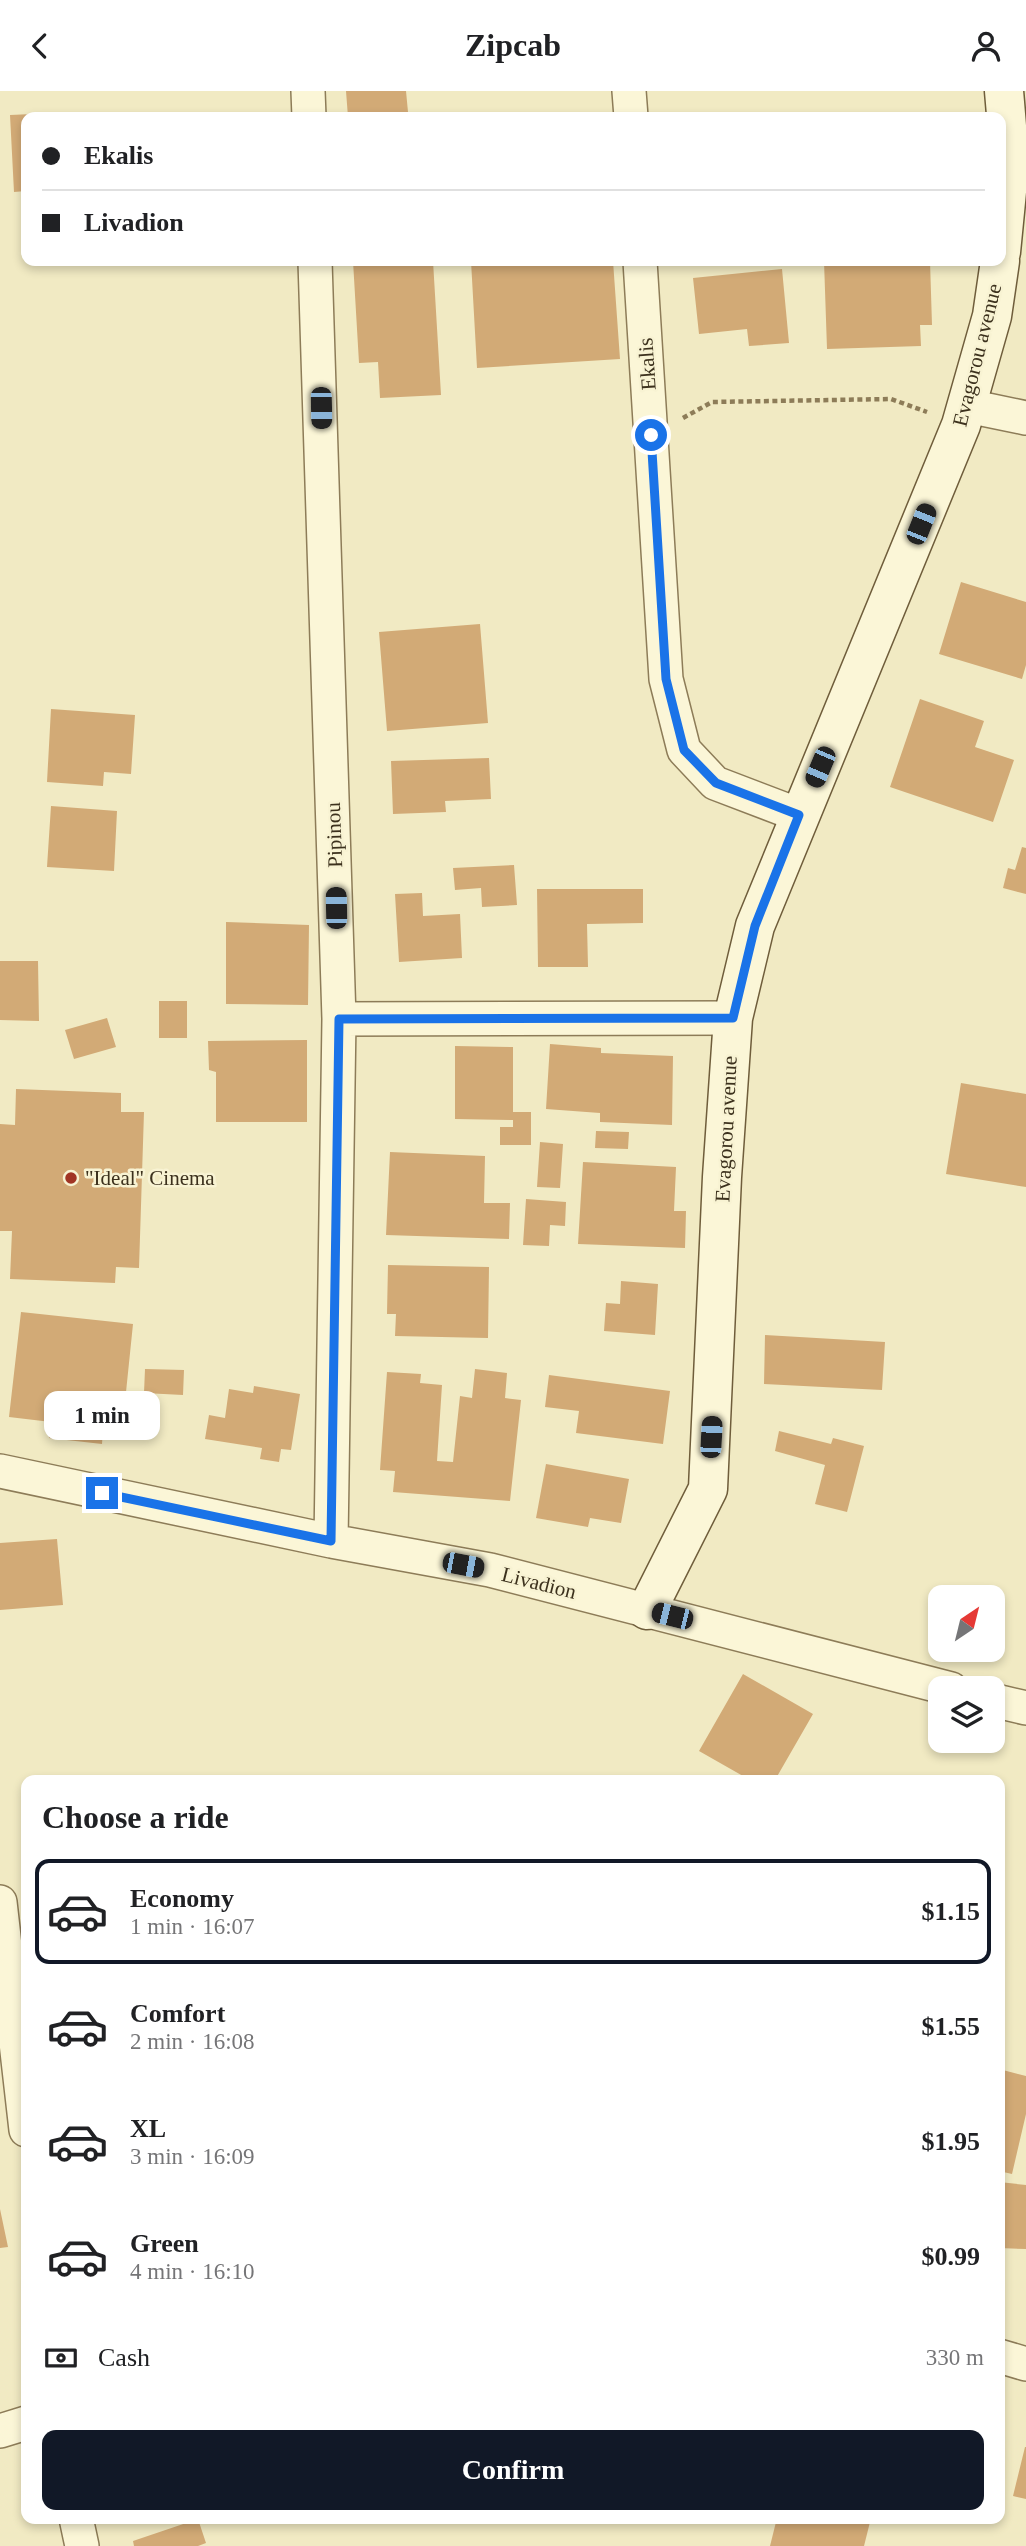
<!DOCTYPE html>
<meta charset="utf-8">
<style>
:root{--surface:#fff;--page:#f6f6f6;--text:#202124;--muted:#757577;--line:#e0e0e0;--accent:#111827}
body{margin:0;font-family:Georgia,serif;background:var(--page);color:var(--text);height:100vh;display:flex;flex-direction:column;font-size:26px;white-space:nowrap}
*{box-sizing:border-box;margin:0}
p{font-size:23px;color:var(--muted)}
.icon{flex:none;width:38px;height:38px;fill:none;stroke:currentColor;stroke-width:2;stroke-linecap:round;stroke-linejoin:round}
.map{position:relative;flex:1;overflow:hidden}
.panel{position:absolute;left:21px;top:1684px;width:984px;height:749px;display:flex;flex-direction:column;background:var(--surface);border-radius:14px;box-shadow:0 4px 10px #0003}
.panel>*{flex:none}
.guide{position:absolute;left:21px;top:21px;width:985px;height:154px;border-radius:14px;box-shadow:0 4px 10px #0003;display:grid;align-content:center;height:154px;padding:0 21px;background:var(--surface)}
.needle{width:46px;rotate:35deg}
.controls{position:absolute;left:928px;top:1494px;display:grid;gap:14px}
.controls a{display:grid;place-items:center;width:77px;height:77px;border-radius:14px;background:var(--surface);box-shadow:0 4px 10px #0003;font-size:35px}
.end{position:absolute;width:32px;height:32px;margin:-16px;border:9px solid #1a73e8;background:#fff;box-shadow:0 0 0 4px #fff}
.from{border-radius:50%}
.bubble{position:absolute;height:49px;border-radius:14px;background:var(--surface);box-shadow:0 4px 10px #0003;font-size:23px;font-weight:700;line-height:49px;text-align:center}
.car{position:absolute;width:21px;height:42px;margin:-21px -10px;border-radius:9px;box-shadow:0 0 5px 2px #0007;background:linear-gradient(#222 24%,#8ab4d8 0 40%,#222 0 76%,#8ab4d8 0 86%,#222 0)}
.guide b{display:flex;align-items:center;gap:24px;height:66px;font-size:26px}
.guide b+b{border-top:2px solid var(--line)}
.guide i{width:18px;height:18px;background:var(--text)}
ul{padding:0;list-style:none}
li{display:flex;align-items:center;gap:21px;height:105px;margin:0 14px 10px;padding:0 7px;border:4px solid transparent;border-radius:14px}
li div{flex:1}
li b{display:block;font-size:26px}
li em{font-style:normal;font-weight:700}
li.current{border-color:var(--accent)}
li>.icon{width:63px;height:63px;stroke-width:1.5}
h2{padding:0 21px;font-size:32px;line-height:84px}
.pay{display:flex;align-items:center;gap:18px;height:77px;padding:0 21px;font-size:26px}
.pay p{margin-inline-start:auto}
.action{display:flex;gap:14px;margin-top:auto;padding:14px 21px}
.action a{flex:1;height:80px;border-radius:14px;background:var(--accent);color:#fff;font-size:28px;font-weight:700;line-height:80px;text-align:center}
header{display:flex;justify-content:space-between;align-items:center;height:91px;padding:0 21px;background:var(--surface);font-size:32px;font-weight:700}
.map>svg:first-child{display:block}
.building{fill:#d2aa76}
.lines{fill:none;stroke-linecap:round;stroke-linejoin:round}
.street-casing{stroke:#8d7c58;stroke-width:36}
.secondary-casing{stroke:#6f5d3b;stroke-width:41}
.path{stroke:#8d7c58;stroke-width:4.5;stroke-dasharray:5 3.5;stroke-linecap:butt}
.street{stroke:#fbf6d7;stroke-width:33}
.secondary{stroke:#fbf6d7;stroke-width:38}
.route{stroke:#1a73e8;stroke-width:9}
.poi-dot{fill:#a13524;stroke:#f8f3d3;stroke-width:2.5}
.labels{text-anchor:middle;stroke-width:5;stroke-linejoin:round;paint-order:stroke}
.street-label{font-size:21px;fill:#3c311d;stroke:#f8f3d3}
.poi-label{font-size:21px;fill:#3c311d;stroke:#f8f3d3;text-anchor:start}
</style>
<header><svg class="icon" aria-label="back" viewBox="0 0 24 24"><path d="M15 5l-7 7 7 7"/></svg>Zipcab<svg class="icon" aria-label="person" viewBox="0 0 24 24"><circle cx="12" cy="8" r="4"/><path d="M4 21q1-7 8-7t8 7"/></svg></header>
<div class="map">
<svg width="1026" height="2455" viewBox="0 0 1026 2455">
<rect width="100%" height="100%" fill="#f1eac3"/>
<path class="building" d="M346,0H406L408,21L348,26Z
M78,21V26H26V100L14,101L10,24Z
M774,21V26H728V24Z
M353,170H433L441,304L380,307L378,271L359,272Z
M471,170H613L620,268L477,277Z
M824,170H930L932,234H920L921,255L827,258Z
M782,178L789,252L749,255L747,238L699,243L693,187Z
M961,491L1026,511V574L1022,588L939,563Z
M480,533L488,632L387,640L379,541Z
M920,608L984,630L975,656L1014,669L993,731L890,696Z
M51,618L135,624L131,683L104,681L103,695L47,691Z
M489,667L491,708L445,710L446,721L393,723L391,670Z
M51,715L117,720L114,780L47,776Z
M1022,756L1026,757V803L1003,797L1008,777L1015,779Z
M514,774L517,814L482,816L481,797L455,799L453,777Z
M537,798H643V832L587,833L588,876H538Z
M422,802L423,825L460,823L462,867L399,871L395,803Z
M226,831L309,834L308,914L226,913Z
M0,870H38L39,930L0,929Z
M159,910H187V947H159Z
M107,927L116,956L74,968L65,939Z
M307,949V1031H216V981L209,979L208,950Z
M550,953L601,957V962L673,965L672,1034L600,1031V1022L546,1018Z
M455,955L513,956V1021H531V1054H500V1036H513V1029L455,1028Z
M961,992L1026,1003V1096L946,1083Z
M16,998L121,1002V1021H144L139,1177L116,1176L115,1192L10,1188L12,1140H0V1033L15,1034Z
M596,1040L629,1041L628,1058L595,1057Z
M540,1051L563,1053L560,1097L537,1096Z
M390,1061L485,1065L484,1112H510L509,1148L386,1144Z
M583,1071L676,1076L674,1120H686L685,1157L578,1153Z
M526,1108L566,1111L565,1135L550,1134L549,1155L523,1154Z
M388,1174L489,1176L488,1247L395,1245L396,1223H387Z
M621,1190L658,1193L655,1244L604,1240L606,1212L620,1213Z
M21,1221L133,1233L122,1340L103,1338L102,1353L49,1347L51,1331L9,1326Z
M765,1244L885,1251L882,1299L764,1293Z
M145,1278L184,1279L183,1304L144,1302Z
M475,1278L507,1282L505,1307L521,1309L510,1410L393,1401L395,1380L380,1379L387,1281L421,1283L420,1292L442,1294L437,1370L453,1371L460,1305L472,1307Z
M549,1284L670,1300L663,1353L576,1342L579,1320L545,1316Z
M254,1295L300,1303L291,1359L281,1358L279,1371L260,1368L262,1357L205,1348L209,1324L225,1327L229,1298L253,1302Z
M779,1340L831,1353L833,1347L864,1355L847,1421L815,1413L825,1374L775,1360Z
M546,1373L629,1388L621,1432L590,1427L588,1436L536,1427Z
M57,1448L63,1514L0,1519V1452Z
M743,1583L813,1623L775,1689H750L699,1660Z
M999,1978L1026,1985V2023L1012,2083L999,2080Z
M999,2091L1026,2094V2158L999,2157Z
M0,2118L8,2156L0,2157Z
M1025,2356H1026V2408L1013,2405Z
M777,2427H871L864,2455H770Z
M198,2428L206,2452L198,2455H134L133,2450Z"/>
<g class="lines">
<defs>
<path id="street" d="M308,0L309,26
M629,0L631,26
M315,170L339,928L331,1450
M640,170L666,588L684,659L715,692L799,724
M968,315L1026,327
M339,928L733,927
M0,1380L331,1450L490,1479L951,1598
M992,1609L1026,1617
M0,1811L26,2039
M999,2265L1026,2273
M0,2340L26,2332
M76,2427L82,2455"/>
<path id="secondary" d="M1001,161L1010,70L1004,0
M647,1519L708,1398L722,1086L733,927L755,835L961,334L992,225L1000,170"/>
</defs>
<use href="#street" class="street-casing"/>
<use href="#secondary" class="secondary-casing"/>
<path class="path" d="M683,327L712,311L891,308L927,321"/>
<use href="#street" class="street"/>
<use href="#secondary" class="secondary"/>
</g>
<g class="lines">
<path class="route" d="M102,1402L331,1450L339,928L733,927L755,835L799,724L716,692L684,659L666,588L651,344"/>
</g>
<circle class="poi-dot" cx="71" cy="1087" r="7"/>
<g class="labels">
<g class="street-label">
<text transform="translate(977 264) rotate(-76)" y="7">Evagorou avenue</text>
<text transform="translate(647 273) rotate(-94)" y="7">Ekalis</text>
<text transform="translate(334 744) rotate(-92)" y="7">Pipinou</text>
<text transform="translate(726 1038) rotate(-87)" y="7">Evagorou avenue</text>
<text transform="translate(539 1492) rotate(14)" y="7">Livadion</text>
</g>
<g class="poi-label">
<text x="85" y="1094">"Ideal" Cinema</text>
</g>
</g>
</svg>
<div class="controls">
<a><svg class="needle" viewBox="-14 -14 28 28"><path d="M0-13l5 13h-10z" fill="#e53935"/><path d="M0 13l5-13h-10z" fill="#757577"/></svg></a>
<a><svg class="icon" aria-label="layers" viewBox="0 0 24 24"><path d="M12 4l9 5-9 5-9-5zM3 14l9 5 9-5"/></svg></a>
</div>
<i class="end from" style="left:651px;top:344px"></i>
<i class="end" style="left:102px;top:1402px"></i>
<div class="bubble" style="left:44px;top:1300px;width:116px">1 min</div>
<i class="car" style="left:321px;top:317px;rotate:179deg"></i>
<i class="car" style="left:921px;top:433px;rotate:22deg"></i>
<i class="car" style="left:820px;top:676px;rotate:203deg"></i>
<i class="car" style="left:336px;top:817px;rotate:359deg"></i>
<i class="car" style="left:711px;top:1346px;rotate:3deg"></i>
<i class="car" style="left:463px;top:1474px;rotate:101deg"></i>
<i class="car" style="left:672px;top:1525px;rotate:284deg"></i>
<div class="guide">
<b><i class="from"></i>Ekalis</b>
<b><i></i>Livadion</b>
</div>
<section class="panel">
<h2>Choose a ride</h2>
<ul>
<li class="current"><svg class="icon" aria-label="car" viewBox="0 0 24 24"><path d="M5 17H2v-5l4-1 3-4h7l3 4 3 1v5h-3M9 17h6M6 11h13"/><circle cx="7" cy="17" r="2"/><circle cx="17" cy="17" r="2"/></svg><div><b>Economy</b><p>1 min · 16:07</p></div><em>$1.15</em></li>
<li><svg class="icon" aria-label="car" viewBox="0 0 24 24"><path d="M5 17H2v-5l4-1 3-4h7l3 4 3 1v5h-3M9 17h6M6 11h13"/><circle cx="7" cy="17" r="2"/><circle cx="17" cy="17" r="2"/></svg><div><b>Comfort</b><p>2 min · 16:08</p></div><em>$1.55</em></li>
<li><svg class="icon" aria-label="car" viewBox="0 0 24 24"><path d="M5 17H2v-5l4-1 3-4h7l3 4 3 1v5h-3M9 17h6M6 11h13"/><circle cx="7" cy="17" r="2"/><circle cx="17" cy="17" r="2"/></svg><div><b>XL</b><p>3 min · 16:09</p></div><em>$1.95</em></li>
<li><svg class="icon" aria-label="car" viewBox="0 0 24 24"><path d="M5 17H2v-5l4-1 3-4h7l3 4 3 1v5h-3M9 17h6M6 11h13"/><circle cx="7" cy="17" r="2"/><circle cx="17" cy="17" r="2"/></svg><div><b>Green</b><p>4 min · 16:10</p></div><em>$0.99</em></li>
</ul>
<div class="pay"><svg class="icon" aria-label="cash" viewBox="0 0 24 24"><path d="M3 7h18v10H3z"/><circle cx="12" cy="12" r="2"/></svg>Cash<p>330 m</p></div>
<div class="action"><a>Confirm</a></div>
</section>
</div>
